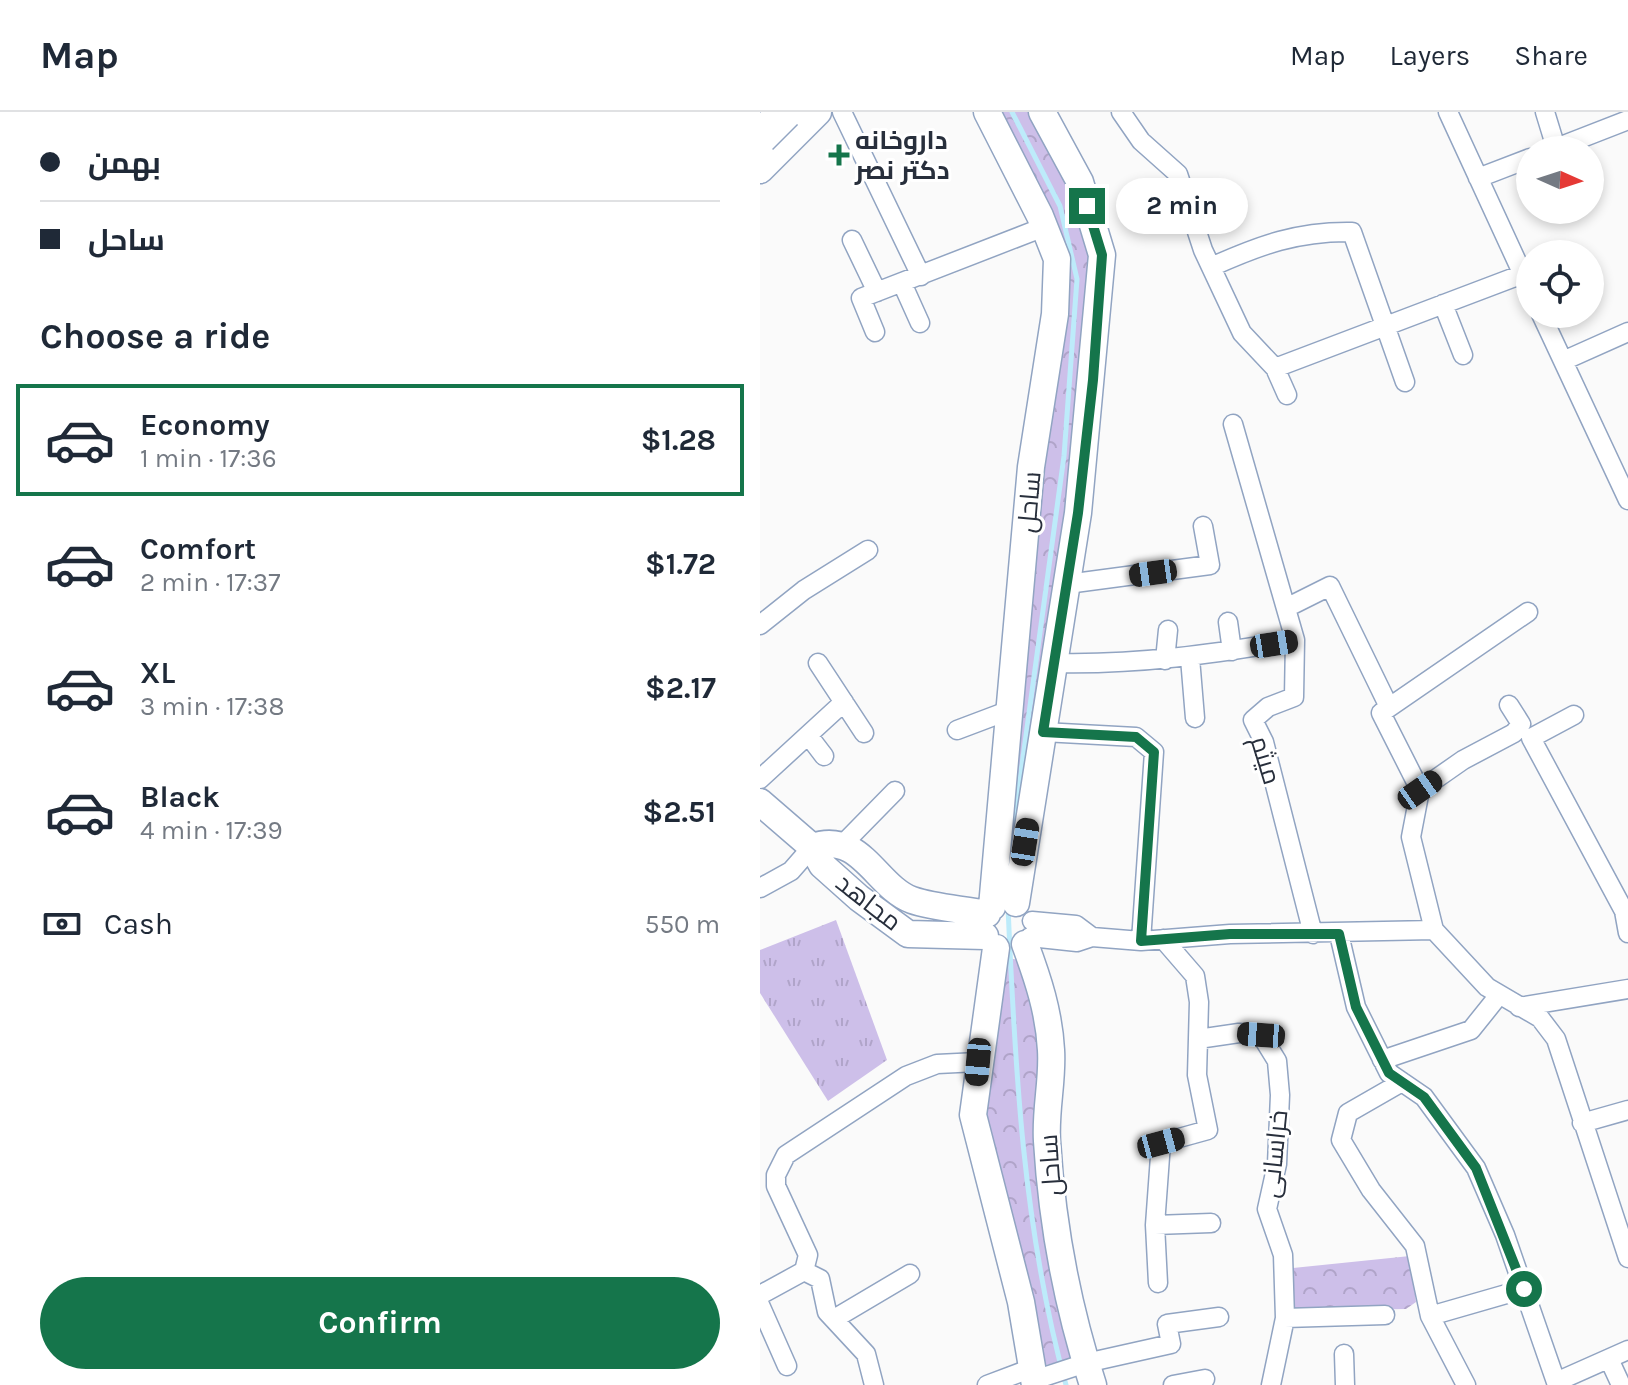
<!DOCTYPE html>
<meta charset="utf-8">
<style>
:root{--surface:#fff;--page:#f6f6f7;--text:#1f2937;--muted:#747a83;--line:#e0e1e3;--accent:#15754b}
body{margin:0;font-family:Karla,Cairo,sans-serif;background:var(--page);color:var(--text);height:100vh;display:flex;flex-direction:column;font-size:30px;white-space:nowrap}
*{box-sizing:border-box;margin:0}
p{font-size:26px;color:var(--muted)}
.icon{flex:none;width:44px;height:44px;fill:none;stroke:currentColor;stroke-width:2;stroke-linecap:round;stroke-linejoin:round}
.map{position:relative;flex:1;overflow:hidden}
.details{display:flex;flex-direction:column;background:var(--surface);width:760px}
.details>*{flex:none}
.hud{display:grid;align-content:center;height:176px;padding:0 40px;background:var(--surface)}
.needle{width:52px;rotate:93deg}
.tools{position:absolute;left:756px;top:24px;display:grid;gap:16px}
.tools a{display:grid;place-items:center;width:88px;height:88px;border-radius:50%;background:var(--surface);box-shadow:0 4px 12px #0003;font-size:40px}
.end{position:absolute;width:36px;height:36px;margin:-18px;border:10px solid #15754b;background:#fff;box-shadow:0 0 0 4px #fff}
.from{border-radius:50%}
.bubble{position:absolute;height:56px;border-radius:28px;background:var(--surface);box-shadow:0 4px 12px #0003;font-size:26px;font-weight:700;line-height:56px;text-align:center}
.car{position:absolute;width:24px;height:48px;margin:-24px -12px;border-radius:10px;box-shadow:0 0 6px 2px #0007;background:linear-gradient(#222 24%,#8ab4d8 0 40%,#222 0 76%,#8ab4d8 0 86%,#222 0)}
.hud b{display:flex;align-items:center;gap:28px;height:76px;font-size:30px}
.hud b+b{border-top:2px solid var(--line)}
.hud i{width:20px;height:20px;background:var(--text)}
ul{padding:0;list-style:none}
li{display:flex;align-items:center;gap:24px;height:112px;margin:0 16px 12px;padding:0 24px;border:4px solid transparent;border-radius:0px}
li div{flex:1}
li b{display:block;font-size:30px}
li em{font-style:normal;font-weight:700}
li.active{border-color:var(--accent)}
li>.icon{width:72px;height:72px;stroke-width:1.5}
h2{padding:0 40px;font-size:36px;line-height:96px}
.pay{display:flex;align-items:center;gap:20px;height:88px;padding:0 40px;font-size:30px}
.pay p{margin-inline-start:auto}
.cta{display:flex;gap:16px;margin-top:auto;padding:16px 40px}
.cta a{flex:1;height:92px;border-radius:48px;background:var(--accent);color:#fff;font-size:32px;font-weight:700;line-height:92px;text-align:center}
header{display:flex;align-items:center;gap:48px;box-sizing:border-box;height:112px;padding:0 40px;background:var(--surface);border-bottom:2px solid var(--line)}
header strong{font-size:38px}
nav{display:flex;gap:44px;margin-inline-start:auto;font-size:28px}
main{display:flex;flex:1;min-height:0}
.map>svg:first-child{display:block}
.grass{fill:url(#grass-tufts)}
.forest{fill:url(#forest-crowns)}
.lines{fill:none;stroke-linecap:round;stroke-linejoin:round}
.stream{stroke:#bdebfa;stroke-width:5}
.street-casing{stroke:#91a4c2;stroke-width:21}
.secondary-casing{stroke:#91a4c2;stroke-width:29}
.street{stroke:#fff;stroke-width:18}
.secondary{stroke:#fff;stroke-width:26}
.highway-bridge-casing{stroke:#91a4c2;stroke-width:37;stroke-linecap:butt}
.highway-bridge{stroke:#fff;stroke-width:34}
.route{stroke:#15754b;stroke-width:10}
.poi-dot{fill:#15754b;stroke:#fff;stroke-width:3}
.labels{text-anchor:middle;stroke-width:6;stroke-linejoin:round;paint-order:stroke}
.poi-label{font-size:26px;font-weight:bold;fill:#282f3c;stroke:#fff;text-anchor:start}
.street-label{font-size:26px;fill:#282f3c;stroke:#fff}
</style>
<header>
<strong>Map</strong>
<nav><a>Map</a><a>Layers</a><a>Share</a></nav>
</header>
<main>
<section class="details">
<div class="hud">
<b><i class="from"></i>بهمن</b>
<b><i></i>ساحل</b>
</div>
<h2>Choose a ride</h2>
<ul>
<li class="active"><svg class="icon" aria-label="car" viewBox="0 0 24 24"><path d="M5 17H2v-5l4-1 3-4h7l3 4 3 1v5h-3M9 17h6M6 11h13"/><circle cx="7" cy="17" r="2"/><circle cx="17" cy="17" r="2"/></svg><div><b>Economy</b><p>1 min · 17:36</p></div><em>$1.28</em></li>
<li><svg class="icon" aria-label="car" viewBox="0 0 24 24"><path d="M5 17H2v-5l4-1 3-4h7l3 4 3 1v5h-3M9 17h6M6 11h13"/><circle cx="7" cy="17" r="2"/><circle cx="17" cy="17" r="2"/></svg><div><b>Comfort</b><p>2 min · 17:37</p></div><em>$1.72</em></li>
<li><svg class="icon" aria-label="car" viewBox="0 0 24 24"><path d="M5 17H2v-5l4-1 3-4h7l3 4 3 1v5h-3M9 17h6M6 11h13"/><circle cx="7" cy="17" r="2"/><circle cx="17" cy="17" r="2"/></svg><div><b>XL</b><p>3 min · 17:38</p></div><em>$2.17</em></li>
<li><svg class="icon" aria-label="car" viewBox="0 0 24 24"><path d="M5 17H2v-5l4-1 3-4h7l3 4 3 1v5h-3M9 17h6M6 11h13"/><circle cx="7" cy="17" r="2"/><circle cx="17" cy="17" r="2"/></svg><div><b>Black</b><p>4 min · 17:39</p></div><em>$2.51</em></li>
</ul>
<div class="pay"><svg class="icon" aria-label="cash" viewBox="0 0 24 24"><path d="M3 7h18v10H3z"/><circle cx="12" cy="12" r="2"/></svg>Cash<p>550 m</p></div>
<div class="cta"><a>Confirm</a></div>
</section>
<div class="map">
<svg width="868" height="1273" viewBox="0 0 868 1273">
<defs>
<pattern id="grass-tufts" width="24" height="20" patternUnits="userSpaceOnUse" patternTransform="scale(2)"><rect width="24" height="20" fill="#cdbfe9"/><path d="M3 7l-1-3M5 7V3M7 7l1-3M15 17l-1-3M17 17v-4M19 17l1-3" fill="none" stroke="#b0a4c9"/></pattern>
<pattern id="forest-crowns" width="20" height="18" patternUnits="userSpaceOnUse" patternTransform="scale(2)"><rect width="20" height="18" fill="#cdbfe9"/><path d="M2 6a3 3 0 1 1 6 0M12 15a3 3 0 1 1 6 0" fill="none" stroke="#b0a4c9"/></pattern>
</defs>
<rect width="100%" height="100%" fill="#fafafa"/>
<path class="grass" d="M76,808L127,948L68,989L0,881V838Z"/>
<path class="forest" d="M237,0H274L311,71L334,144L323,290L249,777L239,781L303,158Z
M241,845L259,848L277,893L317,1245L278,1255L223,993Z
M650,1144L656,1190L646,1197L534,1199L533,1156Z"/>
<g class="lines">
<path class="stream" d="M250,741L304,344L317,167L300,94L252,0
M248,795C255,956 263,1117 306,1273"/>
<defs>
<path id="street" d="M82,0L161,164
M361,0L381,29L418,62L443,138L482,221L515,256L527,283
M688,0L770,178
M785,0L796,36
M791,38L868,8
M718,66L770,46
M92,128L117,180
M451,155C500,133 538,119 592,120L645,270
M142,171L160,211
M683,192L703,243
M781,202L868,388
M115,220L101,186L284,115
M803,249L868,220
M515,256L763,162
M473,312L535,528L534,585L508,595L493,608L504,630L553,822
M307,472L450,453L443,414
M528,495L570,474L629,595
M468,510L472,539
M0,513L44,478L108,438
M430,546L435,606
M405,548L408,518
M58,551L104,621
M294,551C377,553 454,542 535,528
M814,603L771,626L864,799L868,821
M197,618L250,598
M283,620L376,625L394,640L381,829
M48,623L64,644
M0,667L84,590
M660,678L703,648L754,621L761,612L749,593
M82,733L135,679
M0,776L31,759L52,735
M272,809L316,813L332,825
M674,818L651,725L660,678L621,601L768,500
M579,822L596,895L629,961L664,985L716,1056L745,1123L796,1270L868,1238
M270,825L317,830L332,825L381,829L470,822L674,818L727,875L780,906L796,927L868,1146
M759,895L868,877
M438,927L479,921L501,923L517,949L520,983L517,1052L507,1097L523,1143L525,1206L511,1273
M622,948L711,918L739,883
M642,970L588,1001L581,1028L611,1078L655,1134L670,1204L706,1273
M822,1011L868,998
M395,1113L451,1111
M44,1159L48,1143L16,1074V1063L26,1043L146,964L177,952L218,950
M44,1159L60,1167L67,1200L106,1242L114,1273
M398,1171L395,1113L401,1031L448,1018L437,963L439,890L435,864L403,827
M0,1183L44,1159
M0,1193L27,1254
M670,1204L764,1177
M525,1206L625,1203
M74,1207L150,1162
M584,1242L585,1273
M849,1247L861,1273
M274,1268L326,1251L411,1232L407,1212L459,1205
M227,1273L272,1256
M413,1273L445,1267"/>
<path id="secondary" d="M227,0L280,104L297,147L295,202L271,355L232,795
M0,58L58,0
M0,690L52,735L62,753L99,786L148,822L225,824
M52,735C101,718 116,775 152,788C175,796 203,797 227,802
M256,791L318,401L342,143L320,70L282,0
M265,832C278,867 289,900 291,938C293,968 285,998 287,1029C292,1113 307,1193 333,1273
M236,836L213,1003L261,1190L275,1273"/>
</defs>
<use href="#street" class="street-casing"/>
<use href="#secondary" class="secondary-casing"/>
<use href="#street" class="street"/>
<use href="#secondary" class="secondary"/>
<defs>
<path id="highway-bridge" d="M0,25L25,0"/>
</defs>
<use href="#highway-bridge" class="highway-bridge-casing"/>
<use href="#highway-bridge" class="highway-bridge"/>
</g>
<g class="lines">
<path class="route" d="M327,94L342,143L333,268L318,401L283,620L376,625L394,640L381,829L470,822H579L596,895L629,961L664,985L716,1056L764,1177"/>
</g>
<path class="poi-dot" d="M75 31h8v8h8v8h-8v8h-8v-8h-8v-8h8z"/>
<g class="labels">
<g class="poi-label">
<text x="95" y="37">داروخانه<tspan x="95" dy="30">دکتر نصر</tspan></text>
</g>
<g class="street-label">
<text transform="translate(269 390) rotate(-85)" y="9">ساحل</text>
<text transform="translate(506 648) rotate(73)" y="9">میثم</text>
<text transform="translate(109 790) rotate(38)" y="9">مجاهد</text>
<text transform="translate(514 1042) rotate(-84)" y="9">خراسانی</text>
<text transform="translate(290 1053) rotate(-94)" y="9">ساحل</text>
</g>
</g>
</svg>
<div class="tools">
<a><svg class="needle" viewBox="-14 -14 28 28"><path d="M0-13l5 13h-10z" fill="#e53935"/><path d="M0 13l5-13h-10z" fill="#747a83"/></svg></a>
<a><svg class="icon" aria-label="locate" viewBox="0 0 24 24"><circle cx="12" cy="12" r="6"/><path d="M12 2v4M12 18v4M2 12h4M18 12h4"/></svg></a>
</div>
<i class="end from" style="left:764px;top:1177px"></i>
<i class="end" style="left:327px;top:94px"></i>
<div class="bubble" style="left:356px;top:66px;width:132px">2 min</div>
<i class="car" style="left:393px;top:461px;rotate:262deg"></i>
<i class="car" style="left:514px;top:532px;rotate:81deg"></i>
<i class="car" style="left:660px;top:678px;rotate:55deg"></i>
<i class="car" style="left:265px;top:730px;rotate:9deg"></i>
<i class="car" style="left:501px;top:923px;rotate:274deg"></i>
<i class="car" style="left:218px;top:950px;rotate:185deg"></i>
<i class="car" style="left:401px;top:1031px;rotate:75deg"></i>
</div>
</main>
